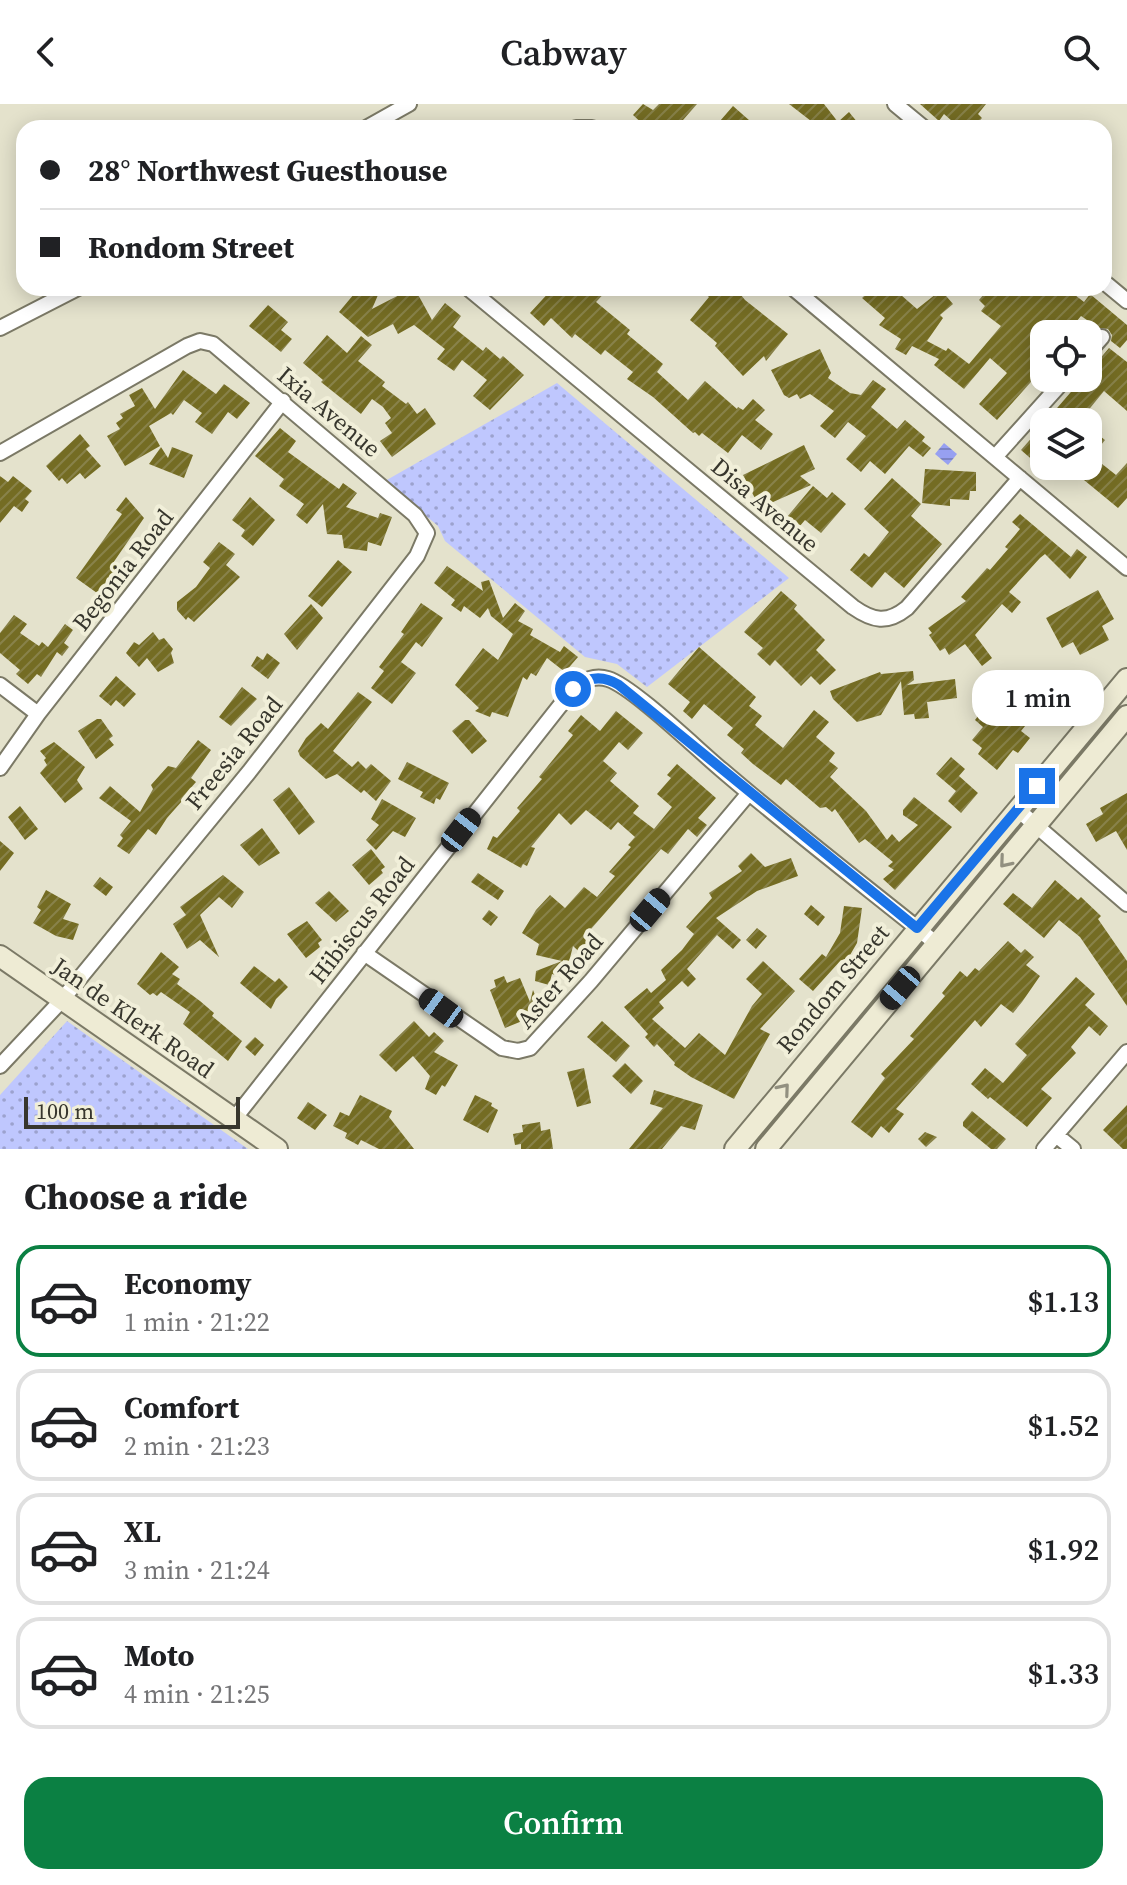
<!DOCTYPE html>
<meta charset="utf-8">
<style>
:root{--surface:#fff;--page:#f2f2f2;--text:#202124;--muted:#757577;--line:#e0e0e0;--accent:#0b8043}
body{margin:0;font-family:"Source Serif 4",serif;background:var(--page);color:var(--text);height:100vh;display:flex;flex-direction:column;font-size:30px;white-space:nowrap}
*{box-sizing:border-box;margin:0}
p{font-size:26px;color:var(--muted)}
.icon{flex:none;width:44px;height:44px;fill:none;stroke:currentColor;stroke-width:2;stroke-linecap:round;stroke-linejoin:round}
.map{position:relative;height:1045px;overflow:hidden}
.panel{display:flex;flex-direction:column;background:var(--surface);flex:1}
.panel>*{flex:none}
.banner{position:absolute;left:16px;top:16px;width:1096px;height:176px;border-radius:24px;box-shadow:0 4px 20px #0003;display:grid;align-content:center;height:176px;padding:0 24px;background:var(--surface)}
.buttons{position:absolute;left:1030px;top:216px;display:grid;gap:16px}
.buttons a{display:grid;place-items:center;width:72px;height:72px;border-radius:16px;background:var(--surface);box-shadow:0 4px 20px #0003;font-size:40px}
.scale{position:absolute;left:24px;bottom:20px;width:216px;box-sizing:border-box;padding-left:8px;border:4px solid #37362d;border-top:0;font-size:22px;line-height:28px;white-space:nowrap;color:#37362d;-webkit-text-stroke:6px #f1efd9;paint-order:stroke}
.end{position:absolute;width:36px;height:36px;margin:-18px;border:10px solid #1a73e8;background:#fff;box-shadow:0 0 0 4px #fff}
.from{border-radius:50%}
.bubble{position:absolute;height:56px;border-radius:24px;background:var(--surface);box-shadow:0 4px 20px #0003;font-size:26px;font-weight:600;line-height:56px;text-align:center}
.car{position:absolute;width:24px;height:48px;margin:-24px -12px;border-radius:10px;box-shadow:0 0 6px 2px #0007;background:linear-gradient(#222 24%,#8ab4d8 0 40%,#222 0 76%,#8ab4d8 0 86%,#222 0)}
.banner b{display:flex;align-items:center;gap:28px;height:76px;font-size:30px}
.banner b+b{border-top:2px solid var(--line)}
.banner i{width:20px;height:20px;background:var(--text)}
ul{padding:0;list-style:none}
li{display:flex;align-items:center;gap:24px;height:112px;margin:0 16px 12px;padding:0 8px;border:4px solid var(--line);border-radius:24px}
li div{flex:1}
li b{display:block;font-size:30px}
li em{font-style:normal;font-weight:600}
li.selected{border-color:var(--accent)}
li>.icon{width:72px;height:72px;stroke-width:1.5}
h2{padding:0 24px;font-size:36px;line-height:96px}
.primary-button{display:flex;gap:16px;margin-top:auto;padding:16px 24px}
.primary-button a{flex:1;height:92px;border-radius:24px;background:var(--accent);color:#fff;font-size:32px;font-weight:600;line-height:92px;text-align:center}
header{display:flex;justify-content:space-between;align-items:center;height:104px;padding:0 24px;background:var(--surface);font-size:36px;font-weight:600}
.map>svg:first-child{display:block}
.park{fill:url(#park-dots)}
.water{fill:url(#water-rules)}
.building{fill:url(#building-hatch)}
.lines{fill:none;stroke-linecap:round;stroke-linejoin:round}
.street-casing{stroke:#7b7966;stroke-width:18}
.secondary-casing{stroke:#7b7966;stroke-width:24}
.street{stroke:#fff;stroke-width:14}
.secondary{stroke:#eeebd4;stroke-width:20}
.oneway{stroke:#929080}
.route{stroke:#1a73e8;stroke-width:10}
.labels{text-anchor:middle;stroke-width:8;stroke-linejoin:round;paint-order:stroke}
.street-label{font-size:24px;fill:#37362d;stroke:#f1efd9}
</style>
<header><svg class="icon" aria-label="back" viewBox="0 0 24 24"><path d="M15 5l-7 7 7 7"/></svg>Cabway<svg class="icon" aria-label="search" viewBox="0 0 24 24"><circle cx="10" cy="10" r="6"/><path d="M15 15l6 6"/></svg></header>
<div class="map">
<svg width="1127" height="1045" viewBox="0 0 1127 1045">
<defs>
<pattern id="park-dots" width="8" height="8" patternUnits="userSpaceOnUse" patternTransform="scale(2)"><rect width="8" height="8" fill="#bfc7fe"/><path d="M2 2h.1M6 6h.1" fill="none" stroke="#9ca2ce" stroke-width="1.8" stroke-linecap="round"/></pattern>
<pattern id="water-rules" width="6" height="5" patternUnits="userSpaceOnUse" patternTransform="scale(2)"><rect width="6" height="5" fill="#97a0f1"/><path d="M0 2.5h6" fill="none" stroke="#7c83c4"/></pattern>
<pattern id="building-hatch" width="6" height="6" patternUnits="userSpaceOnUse" patternTransform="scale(2)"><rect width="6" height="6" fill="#746c23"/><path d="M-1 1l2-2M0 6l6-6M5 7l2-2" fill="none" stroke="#88824a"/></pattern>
</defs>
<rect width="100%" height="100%" fill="#e4e2cc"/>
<path class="park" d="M557,279L789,474L647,583L617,560L585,553L445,437L438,422L385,377Z
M67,917L248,1045H0V991Z"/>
<path class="water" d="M944,339L957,350L948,361L935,350Z"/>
<path class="building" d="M643,0L653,6L659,0H697L676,24H647L633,11Z
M789,0H824L838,18L849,8L858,19L853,24H802L811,17Z
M920,0H986L978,10L982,14L973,24H960L944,10L939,17Z
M733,2L758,24H728L720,17Z
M359,184H381L372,205L405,188L407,191L416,187L432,216L445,199L461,212L453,223L483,247L486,243L500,255L503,252L524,271L490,306L473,292L487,276L462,256L454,267L437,255L445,245L414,221L398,230L393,220L368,233L339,208Z
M553,184H609L596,198L630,226L627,230L663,260L657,268L688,296L705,277L737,305L738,303L743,306L753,295L765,306L755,316L773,330L761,346L742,331L728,349L702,329L699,332L695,328L693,329L653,293L627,275L633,268L605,246L601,251L575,230L572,234L551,214L544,222L530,209Z
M697,184H747L741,191L745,196L788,230L766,257L764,252L743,272L715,242L717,239L690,216L709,193Z
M872,184H893L917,205L941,186L953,200L940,211L943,214L927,237L946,247L948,244L969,260L1001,222L981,207L985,202L979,196L989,184H1066L1084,198L1090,190L1127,221V236L1120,244L1111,237L1112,231L1108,225L1099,224L1081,212L1066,230H1044V257L1035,267L1038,270L997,316L979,300L1007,269L990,254L964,285L934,261L939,255L912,242L906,251L895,245L901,235L879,221L885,214L862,194Z
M268,201L288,218L281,226L292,235L281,248L249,222Z
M327,231L347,249L361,232L372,241L358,257L385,278L382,282L406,300L408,298L417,310L425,304L436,320L392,353L380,337L392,329L385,319L391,314L383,303L372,295L361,310L321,278L323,276L303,259Z
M1109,244L1127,258V307L1104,287L1086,309L1089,311L1083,318H1045L1083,274H1088V263L1092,258L1096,255L1098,257Z
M820,245L831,269L828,274L850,289L861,291L873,276L886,285L871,303L897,325L905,316L925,333L922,337L931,344L923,353L909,342L885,370L870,357L861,368L846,355L866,332L848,318L835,334L820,322L834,307L810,290L800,295L797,290L789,294L784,291L771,266Z
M183,266L216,290L224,280L250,299L237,315L228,308L212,330L195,318L202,309L184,296L173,311L171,309L149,322L160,342L125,362L107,332L120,325L116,319L123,314L120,310L135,302L129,291L142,284L155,305Z
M1044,320V366L1021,346Z
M1088,323L1105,336L1092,352L1116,371L1127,359V394L1118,404L1067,362H1088Z
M280,324L296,337L288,348L339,385L343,379L357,389L346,403L378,414L380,409L392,413L381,442L368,438L367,447L344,444L342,431L327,430L323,400L307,420L296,411L304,400L279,382L284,375L255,352Z
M80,330L90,342L86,345L101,362L85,375L80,369L67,380L62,374L59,377L46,362Z
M804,341L815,365L800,372L811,381L760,404L743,371Z
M161,343L168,354L172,343L193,351L184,374L149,360Z
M925,365L976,368V387H970L969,396L950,395V402L922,399Z
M0,372L8,378L13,372L32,387L25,395L29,398L22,408L14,402L0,419Z
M892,374L921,400L911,412L942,440L904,484L885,468L872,484L850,466L864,449L869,453L889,428L864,405Z
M813,382L827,394L832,388L846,400L821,429L805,416L794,429L782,419Z
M126,393L144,414L113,459L123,466L104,494L76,474L122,410L116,406Z
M250,393L275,416L253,442L241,432L245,426L232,416Z
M1020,410L1071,453L1077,445L1087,453L1070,475L1045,450L1040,454L1009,488L1021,498L1012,509L1002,500L975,531L992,554L982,562L965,540L949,551L945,544L940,547L929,531L932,529L928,524L966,497L961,493L987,464L990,466L1008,445L1005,443L1020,425L1012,418Z
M219,438L235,450L226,461L240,473L194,518L188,513L186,516L177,506V498L196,483L210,464L203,458Z
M338,456L352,468L322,503L308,492Z
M447,462L483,487L481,478L489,476L503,514L515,499L525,507L518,517L533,525L530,531L560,548L564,542L578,553L565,568L547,554L536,572L531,569L527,576L523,573L508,613L492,608L490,613L475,607L479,604L455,581L483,544L498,556L513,530L491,512L488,504L480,514L464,502L461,508L451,501L455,496L434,479Z
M1098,486L1114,515L1102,522L1109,536L1080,551L1073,538L1062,544L1046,514Z
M781,487L797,501L794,505L825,536L816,546L836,566L820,581L811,572L801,582L775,556L770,562L757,550L763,544L744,528Z
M421,499L443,514L422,543L416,538L401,558L416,569L392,600L371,584L384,567L379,563L404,530L401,528Z
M311,500L323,514L297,546L284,530Z
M14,511L27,520L20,529L39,542L42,538L48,543L65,520L73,526L64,539L69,543L62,552L57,548L41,573L37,570L28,580L16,570L20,566L0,549V529Z
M153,528L159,536L164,534L173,545L171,549L174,559L158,568L147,554L139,563L126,549L134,538L139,541Z
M699,543L756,593L749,602L762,612L755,621L783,644L814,606L829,618L816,633L835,649L829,657L838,664L830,673L866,707L887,736L892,730L899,738L918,721L903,711V706L914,693L952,723L895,786L883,775L894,766L888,762L893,758L865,735L859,739L835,705L832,708L826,703L820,704L786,675L781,681L753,660L741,649L744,645L727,631L733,624L704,600L692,615L683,607L690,598L668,580Z
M267,549L280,559L268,575L251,562L257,552L263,556Z
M913,567L914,576L907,581L955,575L957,594L927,598L929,614L915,615L914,610L904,611L901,577L881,611L857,618L833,595L830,587L880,568L881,570Z
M116,572L136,590L124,603L116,596L111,602L99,592Z
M1039,580L1051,590L1021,627L1030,634L1018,649L1013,646L997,666L978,650L982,644L972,636L983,623L975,616L984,604L1000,617L1014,601L1019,605Z
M242,583L257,595L231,622L219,613Z
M358,588L372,598L333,647L352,663L358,657L366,665L371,660L391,677L376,697L364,686L361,689L337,670L326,675L300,652L298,647L306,634L321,619L328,625Z
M616,607L643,629L628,646L619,638L603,657L617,669L610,677L639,702L633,709L654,725L672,703L657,690L671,674L667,671L677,660L716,694L698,714L707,721L697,733L688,725L668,750L661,745L584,833L597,846L587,855L573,842L569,858L563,856L559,872L552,870L549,881L535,877L536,867L562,857L536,851L539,840L522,829L536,806L550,791L565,804L584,783L597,793L615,772L609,768L631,743L628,741L635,733L618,718L611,726L586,706L571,721L559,709L531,743L535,744L527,762L523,760L521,764L487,745L493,732L497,734L520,707L517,704L542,675L539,673L573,631L568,627L581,611L600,627Z
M97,615H101L113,632L109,635L114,641L96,655L78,627Z
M465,616H469L487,637L472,650L452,627Z
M198,636L211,646L191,674L196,678L189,686L190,688L167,714L156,731L148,725L129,750L117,742L123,734L120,731L131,717L99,694L110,682L140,708L153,685L151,681L168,662L176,664Z
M54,638L85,663L77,676L83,685L65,699L40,669L47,661L44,656L46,654L40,647Z
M951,653L965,665L959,672L978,689L961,709L948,697L956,687L936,670Z
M407,658L449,679L440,696L436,694L434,700L420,693L423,688L398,675Z
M289,683L315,718L299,731L273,696Z
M1127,689V746L1116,727L1096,738L1086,720L1103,710L1100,704Z
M382,695L416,714L405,733L393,727L376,746L366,736L379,721L371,715Z
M20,702L38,725L25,736L8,713Z
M262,724L280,749L259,762L240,741Z
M0,737L14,749L0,767Z
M371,745L385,763L381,766L383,769L369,781L352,761Z
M751,749L765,763L791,754L798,772L757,787L716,814L741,836L733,845L717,831L687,865L696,875L688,883L682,877L659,898L664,904L652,915L685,944L699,929L725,951L752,902L762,890L746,875L763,857L795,887L760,925L770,930L734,995L691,973L674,961L675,959L657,940L654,943L645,933L648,930L624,903L647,884L651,889L666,876L661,866L682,846L694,830L686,823L712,794L709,789L742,767L738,762Z
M478,769L504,787L498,796L471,778Z
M223,771L244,788L232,804L219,793L200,811L219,853L200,836L187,845L173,820L186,811L180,803Z
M100,773L113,783L106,792L93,782Z
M1055,776L1078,796L1081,793L1101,812L1098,815L1127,857V902L1080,833L1059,816L1044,834L1003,800L1013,789L1032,804Z
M46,786L71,800L63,815L79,820L73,836L56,832L33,819L41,806L37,803Z
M329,787L349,807L336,818L315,799Z
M811,801L825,813L818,822L804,810Z
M844,802L862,804L857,839L846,858L841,856L813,887L799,875L822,850L826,853L840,829Z
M489,806L498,813L491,822L482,815Z
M307,817L322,836L318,839L320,843L306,854L287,830Z
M757,824L767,832L756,845L746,836Z
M1008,837L1021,849L1025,845L1034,853L1026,861L1040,872L1022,898L1013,909L1001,900L981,923L975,916L896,1005L904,1010L889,1029L881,1022L872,1034L851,1018L885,974L881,970L914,935L910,932L945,892L942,889L960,867L967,873L975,864L979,867Z
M161,848L179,863L172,870L180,875L177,880L200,897L214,909L212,912L242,937L228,957L183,920L190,908L161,888L157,892L153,889L150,891L137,880Z
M254,862L275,878L279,874L288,883L276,895L271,905L240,879Z
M504,872L507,879L520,874L530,898L533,886L542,909L505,924L490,886L496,883L494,876Z
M1076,873L1095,890L1085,901L1108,922L1100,932L1089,922L1071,943L1076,949L1041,985L1052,994L1027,1023L990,993L988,995L971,980L985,964L1003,979L1027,951L1015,940Z
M414,917L429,933L434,928L444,937L434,948L458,961L445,983L442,981L436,991L425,985L430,972L413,952L396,968L379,951Z
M602,917L630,942L616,958L587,933Z
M255,933L264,941L255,952L245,943Z
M625,959L643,977L631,990L612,972Z
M584,964L591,999L577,1003L567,968Z
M654,986L703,1001L695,1026L681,1022L662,1045H629L663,1004L650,1000Z
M360,991L392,1007L389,1013L414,1045H379L361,1036L358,1041L345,1034L347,1029L333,1022L340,1008L349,1012Z
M475,991L492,999L491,1002L498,1006L488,1029L463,1016Z
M308,998L327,1011L315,1026L297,1014Z
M1127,1001V1045H1123L1103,1026Z
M972,1007L1006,1035L997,1045H991L963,1022V1018Z
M540,1018L541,1027L550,1025L553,1045H521V1040L515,1041L513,1030L523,1028L522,1021Z
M925,1028L937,1033L926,1043L918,1035Z"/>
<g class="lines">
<defs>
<path id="street" d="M895,0L924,24
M366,24L409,0
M576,24H592
M1104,178L1127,197
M468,184L853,503C873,517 887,520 907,504L1020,374
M793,184L1127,464
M0,224L78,184
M1088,249L1102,233
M0,349L187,242L200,237L213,240L415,411L427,429L417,452L249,668L61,897L0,962
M995,353L1066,274
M0,581L38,610
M0,664L38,610L283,297
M1017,705L1127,800
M364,849L502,944L518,947L530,944L591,877L749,689
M234,1015L559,603C571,588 585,568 608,575C632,582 699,647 722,666C792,726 865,782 937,840
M1056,1031L1073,1045
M1044,1045L1127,948"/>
<path id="secondary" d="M0,852L277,1045
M735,1045L1127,575
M766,1045L1127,612"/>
</defs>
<use href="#street" class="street-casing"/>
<use href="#secondary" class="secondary-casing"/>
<use href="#street" class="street"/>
<use href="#secondary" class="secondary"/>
</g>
<defs><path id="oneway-chevron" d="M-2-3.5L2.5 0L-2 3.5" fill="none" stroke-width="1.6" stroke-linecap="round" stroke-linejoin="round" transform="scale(2)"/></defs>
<g class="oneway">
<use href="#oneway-chevron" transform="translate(1005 758) rotate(130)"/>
<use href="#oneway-chevron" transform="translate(784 985) rotate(-50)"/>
</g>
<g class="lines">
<path class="route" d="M573,585C588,572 603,571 619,581L917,824L1037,682"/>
</g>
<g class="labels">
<g class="street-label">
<text transform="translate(329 308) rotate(40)" y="8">Ixia Avenue</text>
<text transform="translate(765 401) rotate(40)" y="8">Disa Avenue</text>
<text transform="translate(123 466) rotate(-52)" y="8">Begonia Road</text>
<text transform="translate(234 649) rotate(-51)" y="8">Freesia Road</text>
<text transform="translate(362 816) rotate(-52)" y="8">Hibiscus Road</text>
<text transform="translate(560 877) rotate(-49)" y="8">Aster Road</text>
<text transform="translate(833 885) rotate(-50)" y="8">Rondom Street</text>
<text transform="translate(133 914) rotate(35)" y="8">Jan de Klerk Road</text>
</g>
</g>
</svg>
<div class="buttons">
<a><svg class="icon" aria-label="locate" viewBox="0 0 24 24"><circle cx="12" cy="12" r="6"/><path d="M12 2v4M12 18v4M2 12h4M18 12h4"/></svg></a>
<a><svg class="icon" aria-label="layers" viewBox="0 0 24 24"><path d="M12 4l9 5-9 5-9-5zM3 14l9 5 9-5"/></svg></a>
</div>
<div class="scale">100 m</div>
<i class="end from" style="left:573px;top:585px"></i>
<i class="end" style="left:1037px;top:682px"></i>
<div class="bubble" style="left:972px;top:566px;width:132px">1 min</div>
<i class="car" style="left:461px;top:726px;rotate:38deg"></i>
<i class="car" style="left:650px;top:806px;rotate:40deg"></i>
<i class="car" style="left:900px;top:884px;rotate:220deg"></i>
<i class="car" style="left:441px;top:904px;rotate:306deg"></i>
<div class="banner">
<b><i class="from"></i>28° Northwest Guesthouse</b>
<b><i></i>Rondom Street</b>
</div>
</div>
<section class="panel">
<h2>Choose a ride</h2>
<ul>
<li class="selected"><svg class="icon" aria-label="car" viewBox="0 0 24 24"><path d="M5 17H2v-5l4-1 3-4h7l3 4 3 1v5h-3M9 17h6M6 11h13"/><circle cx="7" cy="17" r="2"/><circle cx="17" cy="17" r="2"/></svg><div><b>Economy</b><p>1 min · 21:22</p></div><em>$1.13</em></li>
<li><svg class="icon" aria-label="car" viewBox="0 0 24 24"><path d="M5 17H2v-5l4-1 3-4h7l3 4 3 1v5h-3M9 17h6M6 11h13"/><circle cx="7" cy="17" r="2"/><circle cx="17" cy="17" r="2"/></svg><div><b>Comfort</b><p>2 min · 21:23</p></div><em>$1.52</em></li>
<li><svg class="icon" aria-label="car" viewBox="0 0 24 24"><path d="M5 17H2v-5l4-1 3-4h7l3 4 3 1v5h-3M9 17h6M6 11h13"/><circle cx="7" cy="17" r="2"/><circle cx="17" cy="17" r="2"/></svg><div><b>XL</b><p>3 min · 21:24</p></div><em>$1.92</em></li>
<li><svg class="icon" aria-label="car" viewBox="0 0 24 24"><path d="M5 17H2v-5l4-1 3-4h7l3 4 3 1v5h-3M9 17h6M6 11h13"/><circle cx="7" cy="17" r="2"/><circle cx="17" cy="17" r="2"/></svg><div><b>Moto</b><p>4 min · 21:25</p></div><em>$1.33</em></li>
</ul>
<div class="primary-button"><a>Confirm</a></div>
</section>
